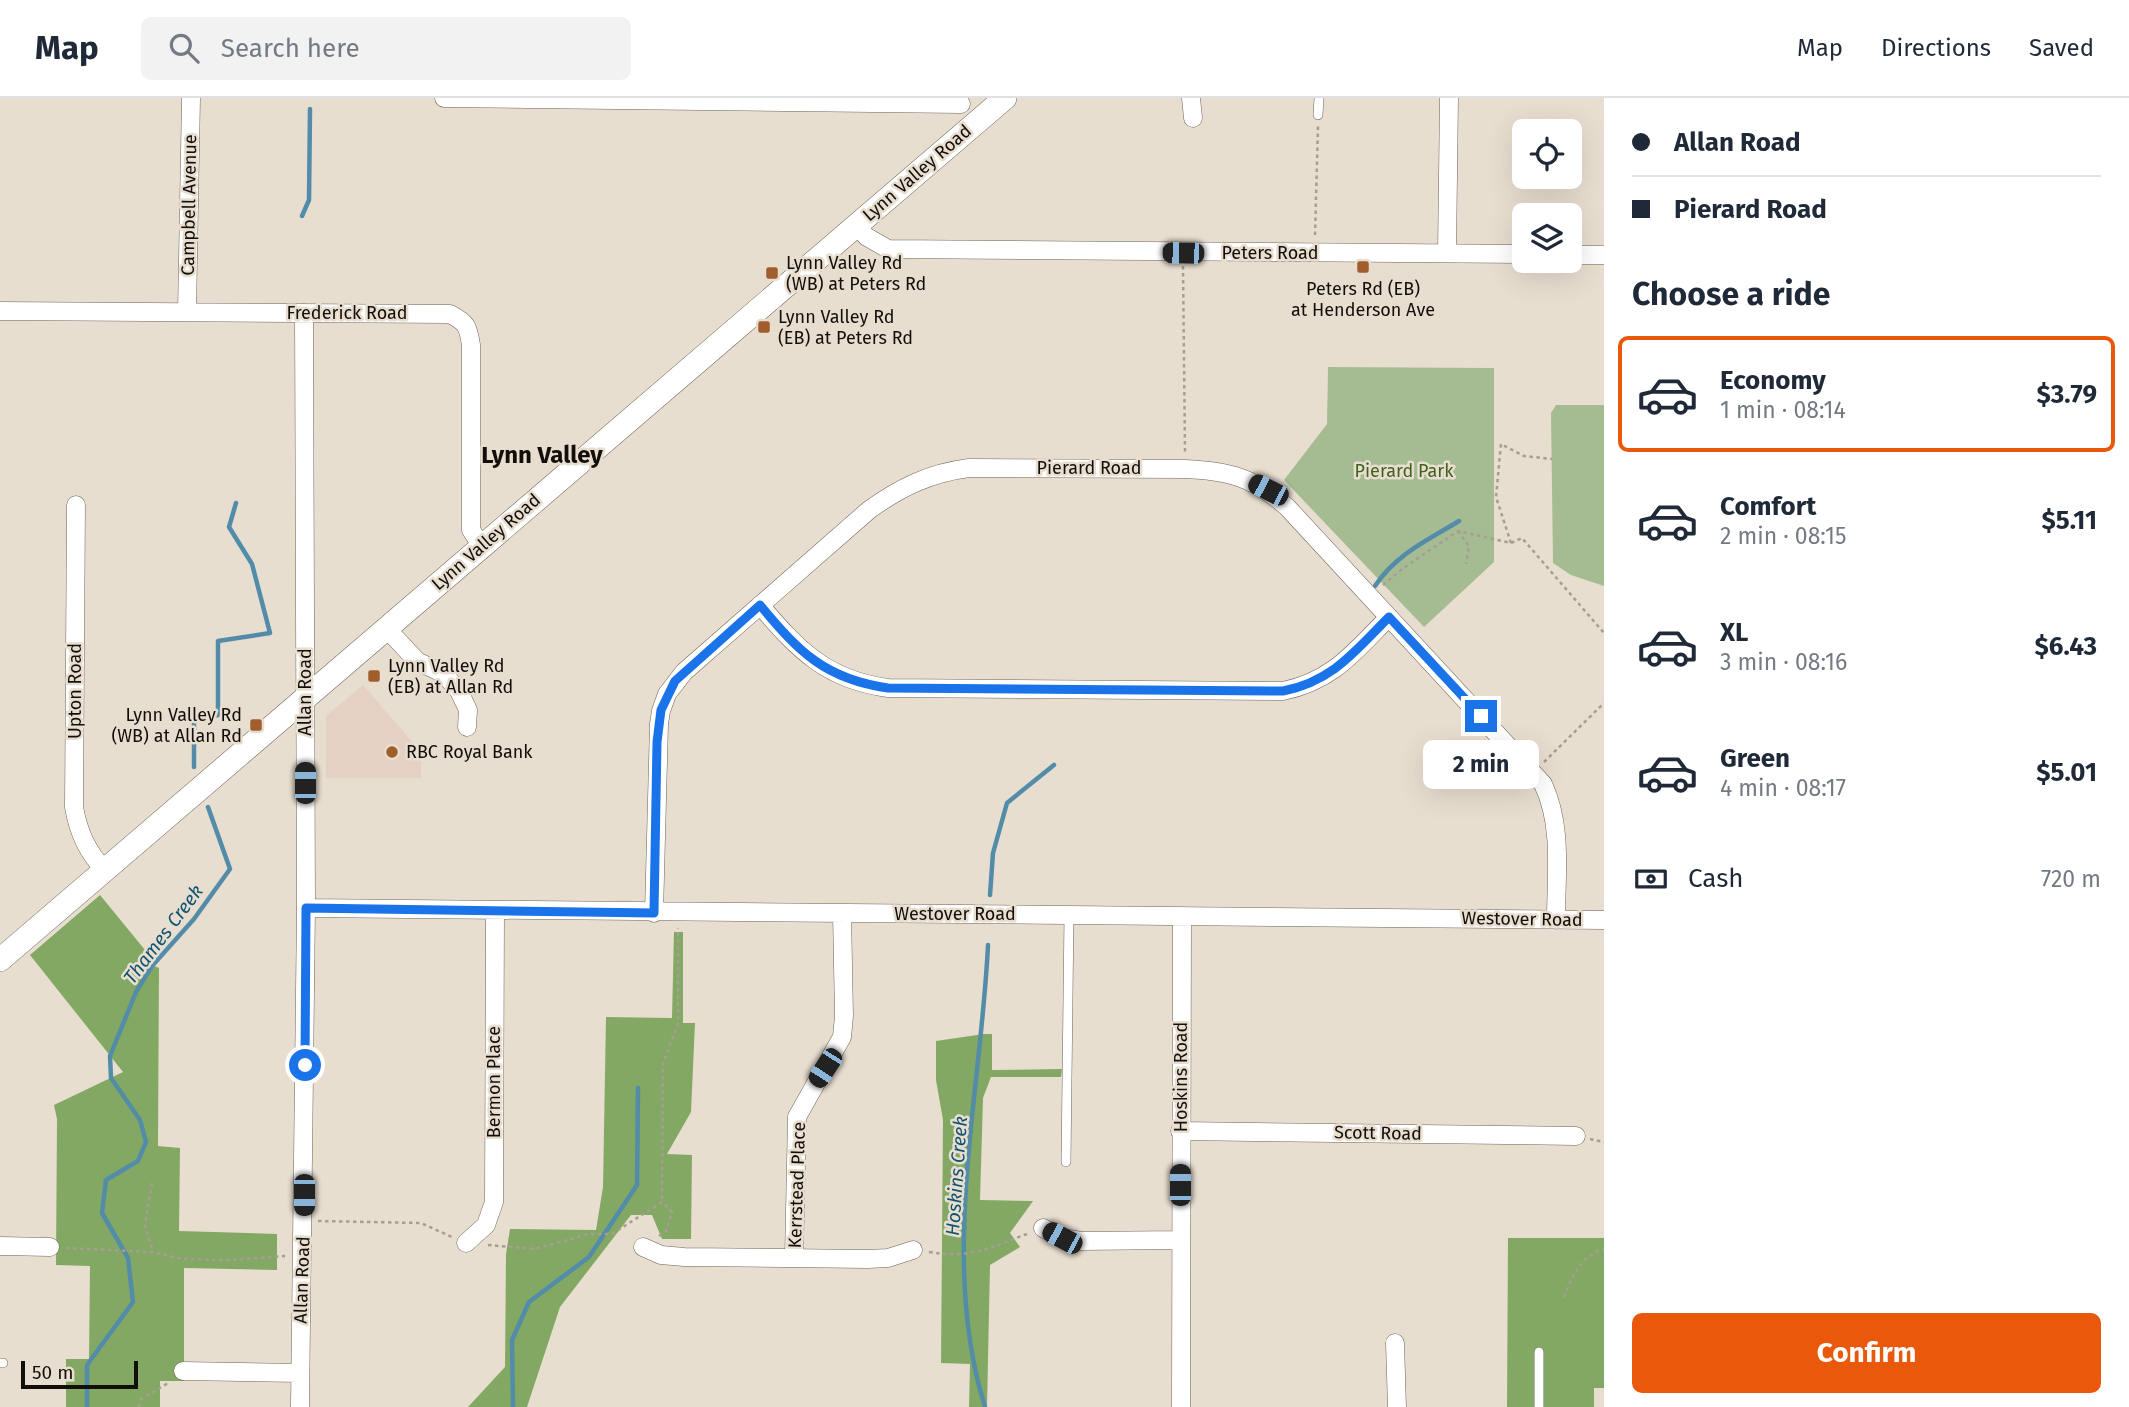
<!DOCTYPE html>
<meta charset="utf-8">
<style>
:root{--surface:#fff;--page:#f2f2f3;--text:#1f2937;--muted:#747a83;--line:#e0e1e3;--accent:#ea580c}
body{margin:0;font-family:"Fira Sans",sans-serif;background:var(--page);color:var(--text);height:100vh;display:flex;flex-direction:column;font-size:26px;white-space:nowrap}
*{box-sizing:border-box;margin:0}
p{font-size:23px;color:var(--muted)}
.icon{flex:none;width:38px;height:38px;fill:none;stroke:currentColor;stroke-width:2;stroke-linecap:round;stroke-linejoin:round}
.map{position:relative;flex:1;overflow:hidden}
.panel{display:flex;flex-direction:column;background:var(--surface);width:525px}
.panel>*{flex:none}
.banner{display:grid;align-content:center;height:154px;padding:0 28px;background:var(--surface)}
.fabs{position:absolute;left:1512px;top:21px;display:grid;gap:14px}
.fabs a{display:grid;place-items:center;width:70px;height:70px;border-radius:10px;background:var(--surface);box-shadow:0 7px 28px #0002;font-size:35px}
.scale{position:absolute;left:21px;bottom:18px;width:117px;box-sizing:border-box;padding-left:7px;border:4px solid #120e0a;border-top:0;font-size:19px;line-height:24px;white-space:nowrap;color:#120e0a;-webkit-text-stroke:5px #e8ded0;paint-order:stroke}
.end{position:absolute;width:32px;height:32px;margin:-16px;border:9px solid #1a73e8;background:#fff;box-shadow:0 0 0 4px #fff}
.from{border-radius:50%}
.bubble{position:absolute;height:49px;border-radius:10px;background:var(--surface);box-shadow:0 7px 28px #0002;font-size:23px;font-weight:700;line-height:49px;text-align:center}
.car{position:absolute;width:21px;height:42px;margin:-21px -10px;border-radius:9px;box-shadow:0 0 5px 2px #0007;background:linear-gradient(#222 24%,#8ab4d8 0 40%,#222 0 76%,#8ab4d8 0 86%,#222 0)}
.banner b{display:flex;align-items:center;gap:24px;height:66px;font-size:26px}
.banner b+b{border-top:2px solid var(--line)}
.banner i{width:18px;height:18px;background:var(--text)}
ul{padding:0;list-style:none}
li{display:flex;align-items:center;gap:21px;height:116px;margin:0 14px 10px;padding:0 14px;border:4px solid transparent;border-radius:10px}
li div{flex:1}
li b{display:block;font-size:26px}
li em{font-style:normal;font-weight:700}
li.current{border-color:var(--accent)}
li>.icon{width:63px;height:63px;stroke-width:1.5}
h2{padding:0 28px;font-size:32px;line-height:84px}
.pay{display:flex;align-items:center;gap:18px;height:77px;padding:0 28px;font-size:26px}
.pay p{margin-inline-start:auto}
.primary-button{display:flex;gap:14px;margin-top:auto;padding:14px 28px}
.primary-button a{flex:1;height:80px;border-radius:10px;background:var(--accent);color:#fff;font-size:28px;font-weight:700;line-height:80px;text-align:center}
header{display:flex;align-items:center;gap:42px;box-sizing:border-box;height:98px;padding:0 35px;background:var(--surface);border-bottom:2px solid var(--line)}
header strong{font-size:33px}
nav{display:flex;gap:38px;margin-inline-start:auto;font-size:24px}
.search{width:490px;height:63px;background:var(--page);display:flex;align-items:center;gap:18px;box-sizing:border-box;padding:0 24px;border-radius:10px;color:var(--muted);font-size:26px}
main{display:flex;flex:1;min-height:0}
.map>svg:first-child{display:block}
.commercial{fill:#e5d1c3}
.green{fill:#a5bc92}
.forest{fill:#83a863}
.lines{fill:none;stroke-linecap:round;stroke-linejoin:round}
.stream{stroke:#528ca9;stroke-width:4.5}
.service-casing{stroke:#6c6458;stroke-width:10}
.minor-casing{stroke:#6c6458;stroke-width:19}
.tertiary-casing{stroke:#6c6458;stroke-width:24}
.path{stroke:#a69e93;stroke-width:2.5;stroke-dasharray:3.5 3.5;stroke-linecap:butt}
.service{stroke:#fff;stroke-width:9}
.minor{stroke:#fff;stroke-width:18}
.tertiary{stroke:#fff;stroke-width:23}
.route{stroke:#1a73e8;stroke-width:9}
.poi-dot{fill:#a15e2d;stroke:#e8ded0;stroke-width:2.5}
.labels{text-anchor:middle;stroke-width:5;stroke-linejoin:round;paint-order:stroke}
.street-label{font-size:18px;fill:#120e0a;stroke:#e8ded0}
.poi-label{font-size:18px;fill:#120e0a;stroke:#e8ded0;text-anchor:start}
.park-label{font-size:18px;fill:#40621b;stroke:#e8ded0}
.water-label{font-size:19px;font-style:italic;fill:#105471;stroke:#e8ded0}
.district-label{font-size:24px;font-weight:bold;fill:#120e0a;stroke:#e8ded0}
</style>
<header>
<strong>Map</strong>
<div class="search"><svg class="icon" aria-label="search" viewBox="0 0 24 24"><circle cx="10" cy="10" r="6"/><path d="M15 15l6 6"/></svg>Search here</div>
<nav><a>Map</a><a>Directions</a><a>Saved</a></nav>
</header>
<main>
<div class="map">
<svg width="1604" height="1309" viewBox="0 0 1604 1309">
<rect width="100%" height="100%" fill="#e8ded0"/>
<path class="commercial" d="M363,587L421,654V680H326V618Z"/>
<path class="green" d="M1328,269L1494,270V464L1424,529L1284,382L1327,326Z
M1556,307H1604V488L1571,477L1553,465L1551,315Z"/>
<path class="forest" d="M100,797L145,852V864L159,870L158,1048L180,1050L179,1133L277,1136V1172L184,1170V1283H160V1309H66V1261H89L90,1168L56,1167L57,1021L54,1007L123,974L30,857Z
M674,834H683V925H695L691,1014L667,1056L692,1057L691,1141H662L652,1117H631L560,1209L527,1309H468L505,1269L506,1156L510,1131L596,1132L603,1089L606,919L672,920Z
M984,936H992V972L1062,971L1061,979H991L983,1000L980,1102L1033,1103L1010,1135L1020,1149L990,1167L987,1309H969L970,1266L941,1265L943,1022L936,982V943Z
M1508,1140H1604V1290H1594V1309H1507Z"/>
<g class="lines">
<path class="stream" d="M302,118L309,102L310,11
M1375,488C1396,456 1428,442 1459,423
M194,669V622L218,617V543L270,535L252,466L229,429L236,405
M990,797L993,755L1007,705L1054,667
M87,1309V1267L133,1204L128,1160L102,1115L106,1082L138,1063L146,1044L140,1022L111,980L110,958L136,894L152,868L194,821L230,771L208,709
M513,1309L512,1242L529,1204L589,1159L637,1087L638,990
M985,1309C939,1163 981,996 988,847"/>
<defs>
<path id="service" d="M1318,17L1319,0
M1066,1064L1069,817
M1539,1254V1309
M0,1265H3"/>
<path id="minor" d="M444,0L961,6
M1191,0L1193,20
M856,128L867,139L888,151L1524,156
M1447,155L1449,0
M1570,157H1604
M0,213L450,216C467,225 468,228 471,247V432L481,447
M187,214L191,0
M76,407L74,709C78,733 87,754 104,771
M760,507C798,552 827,582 888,590L1283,593C1333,583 1355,553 1389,519
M386,530L417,563L444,576L459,593L468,612L467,629
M306,810L1604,822
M654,815L659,626L661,613L667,596L684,574L869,412C901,389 930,375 969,370L1185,371C1229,373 1253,379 1287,409L1543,686C1563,728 1556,777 1556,822
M1180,1033L1576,1038
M1043,1130L1062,1140L1081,1143L1180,1142
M466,1145L486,1127L494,1104L495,812
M0,1148L50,1149
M643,1149L661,1157L684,1159L868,1161L888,1160L913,1152
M794,1160L797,1019L842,939L844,918L842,815
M1395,1245L1397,1309
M183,1273L300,1275
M300,1309L306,810L304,215
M1181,1309L1182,818"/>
<path id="tertiary" d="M0,862L1005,0"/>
</defs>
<use href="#service" class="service-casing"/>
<use href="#minor" class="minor-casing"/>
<use href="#tertiary" class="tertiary-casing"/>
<path class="path" d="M1315,137L1318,28
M1183,168L1185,354
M1458,433L1469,448L1466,466
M1511,445L1496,399L1501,346L1524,358L1552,361
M1383,487L1402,471L1458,433L1511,445L1522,440L1604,535
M1544,664L1604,605
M1590,1041L1604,1044
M152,1085L145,1127L153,1154
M318,1123L421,1125L452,1139
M659,1138L666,1133L672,1114L662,1104
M488,1147L535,1151L588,1136H612L662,1104L663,965L678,926V830
M66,1150L153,1154L182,1161L228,1162L285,1158
M929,1154C970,1161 989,1150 1027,1136
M1564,1199C1572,1179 1581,1157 1604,1151
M139,1309L141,1301L170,1284"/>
<use href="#service" class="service"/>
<use href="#minor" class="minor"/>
<use href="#tertiary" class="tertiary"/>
</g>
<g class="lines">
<path class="route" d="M305,967L306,810L654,815L657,644L661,612L675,583L760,507C799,554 825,581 888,590L1283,593C1333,583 1355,553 1389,519L1481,618"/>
</g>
<g class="poi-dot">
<rect x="1356" y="162" width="14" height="14" rx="3.5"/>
<rect x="765" y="168" width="14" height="14" rx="3.5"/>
<rect x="757" y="222" width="14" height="14" rx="3.5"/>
<rect x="367" y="571" width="14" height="14" rx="3.5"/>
<rect x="249" y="620" width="14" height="14" rx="3.5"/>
<circle cx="392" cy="654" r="7"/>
</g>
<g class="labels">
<g class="street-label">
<text transform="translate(917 75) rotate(-41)" y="6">Lynn Valley Road</text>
<text transform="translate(189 107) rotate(-89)" y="6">Campbell Avenue</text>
<text x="1270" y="161">Peters Road</text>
<text x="347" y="221">Frederick Road</text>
<text x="1089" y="376">Pierard Road</text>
<text transform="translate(486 444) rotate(-41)" y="6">Lynn Valley Road</text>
<text transform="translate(75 593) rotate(-90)" y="6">Upton Road</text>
<text transform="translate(305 594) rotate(-90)" y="6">Allan Road</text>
<text x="955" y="822">Westover Road</text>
<text transform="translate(1522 821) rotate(1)" y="6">Westover Road</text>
<text transform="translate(1181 979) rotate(-90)" y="6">Hoskins Road</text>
<text transform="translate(494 984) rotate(-90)" y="6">Bermon Place</text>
<text transform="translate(1378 1035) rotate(1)" y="6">Scott Road</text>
<text transform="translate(797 1087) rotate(-88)" y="6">Kerrstead Place</text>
<text transform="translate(302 1182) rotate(-88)" y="6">Allan Road</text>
</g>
<g class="poi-label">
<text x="786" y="171">Lynn Valley Rd<tspan x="786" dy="21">(WB) at Peters Rd</tspan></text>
<text x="1363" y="197" text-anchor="middle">Peters Rd (EB)<tspan x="1363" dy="21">at Henderson Ave</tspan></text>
<text x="778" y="225">Lynn Valley Rd<tspan x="778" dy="21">(EB) at Peters Rd</tspan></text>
<text x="388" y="574">Lynn Valley Rd<tspan x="388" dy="21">(EB) at Allan Rd</tspan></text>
<text x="242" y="623" text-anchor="end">Lynn Valley Rd<tspan x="242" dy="21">(WB) at Allan Rd</tspan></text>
<text x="406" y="660">RBC Royal Bank</text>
</g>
<g class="park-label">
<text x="1404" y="379">Pierard Park</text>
</g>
<g class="water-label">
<text transform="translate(163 836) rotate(-53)" y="7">Thames Creek</text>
<text transform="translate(956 1078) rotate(-86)" y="7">Hoskins Creek</text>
</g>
<g class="district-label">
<text x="542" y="365">Lynn Valley</text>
</g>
</g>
</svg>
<div class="fabs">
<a><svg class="icon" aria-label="locate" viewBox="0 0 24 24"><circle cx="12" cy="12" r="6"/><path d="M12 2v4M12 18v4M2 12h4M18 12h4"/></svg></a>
<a><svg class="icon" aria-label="layers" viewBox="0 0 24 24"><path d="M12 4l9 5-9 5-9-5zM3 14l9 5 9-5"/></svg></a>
</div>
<div class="scale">50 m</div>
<i class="end from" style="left:305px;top:967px"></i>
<i class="end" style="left:1481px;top:618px"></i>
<div class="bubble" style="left:1423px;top:642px;width:116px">2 min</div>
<i class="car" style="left:1183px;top:155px;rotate:271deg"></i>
<i class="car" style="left:1268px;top:392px;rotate:297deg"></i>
<i class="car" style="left:305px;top:685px;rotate:0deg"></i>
<i class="car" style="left:825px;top:970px;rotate:213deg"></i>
<i class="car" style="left:1180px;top:1087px;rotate:0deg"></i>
<i class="car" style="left:304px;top:1097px;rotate:180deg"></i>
<i class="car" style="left:1062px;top:1140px;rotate:298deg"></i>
</div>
<section class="panel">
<div class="banner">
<b><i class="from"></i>Allan Road</b>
<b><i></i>Pierard Road</b>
</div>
<h2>Choose a ride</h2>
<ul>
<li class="current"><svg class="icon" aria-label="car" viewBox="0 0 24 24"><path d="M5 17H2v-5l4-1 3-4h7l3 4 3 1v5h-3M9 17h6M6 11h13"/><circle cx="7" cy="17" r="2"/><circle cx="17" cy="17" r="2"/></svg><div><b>Economy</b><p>1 min · 08:14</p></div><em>$3.79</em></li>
<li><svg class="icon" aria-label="car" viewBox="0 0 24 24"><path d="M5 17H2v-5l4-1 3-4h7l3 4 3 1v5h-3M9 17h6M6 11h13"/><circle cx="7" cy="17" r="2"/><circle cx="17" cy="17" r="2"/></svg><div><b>Comfort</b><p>2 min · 08:15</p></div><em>$5.11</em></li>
<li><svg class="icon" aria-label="car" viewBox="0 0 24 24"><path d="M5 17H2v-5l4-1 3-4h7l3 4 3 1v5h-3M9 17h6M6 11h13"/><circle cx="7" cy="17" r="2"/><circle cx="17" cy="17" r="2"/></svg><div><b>XL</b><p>3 min · 08:16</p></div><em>$6.43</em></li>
<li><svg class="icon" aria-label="car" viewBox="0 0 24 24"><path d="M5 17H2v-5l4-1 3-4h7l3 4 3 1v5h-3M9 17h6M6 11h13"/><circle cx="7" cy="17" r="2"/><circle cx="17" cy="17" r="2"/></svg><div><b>Green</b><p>4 min · 08:17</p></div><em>$5.01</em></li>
</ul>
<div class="pay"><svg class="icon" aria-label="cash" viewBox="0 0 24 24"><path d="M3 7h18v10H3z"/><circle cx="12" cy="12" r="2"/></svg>Cash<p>720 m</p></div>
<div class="primary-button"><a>Confirm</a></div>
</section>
</main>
